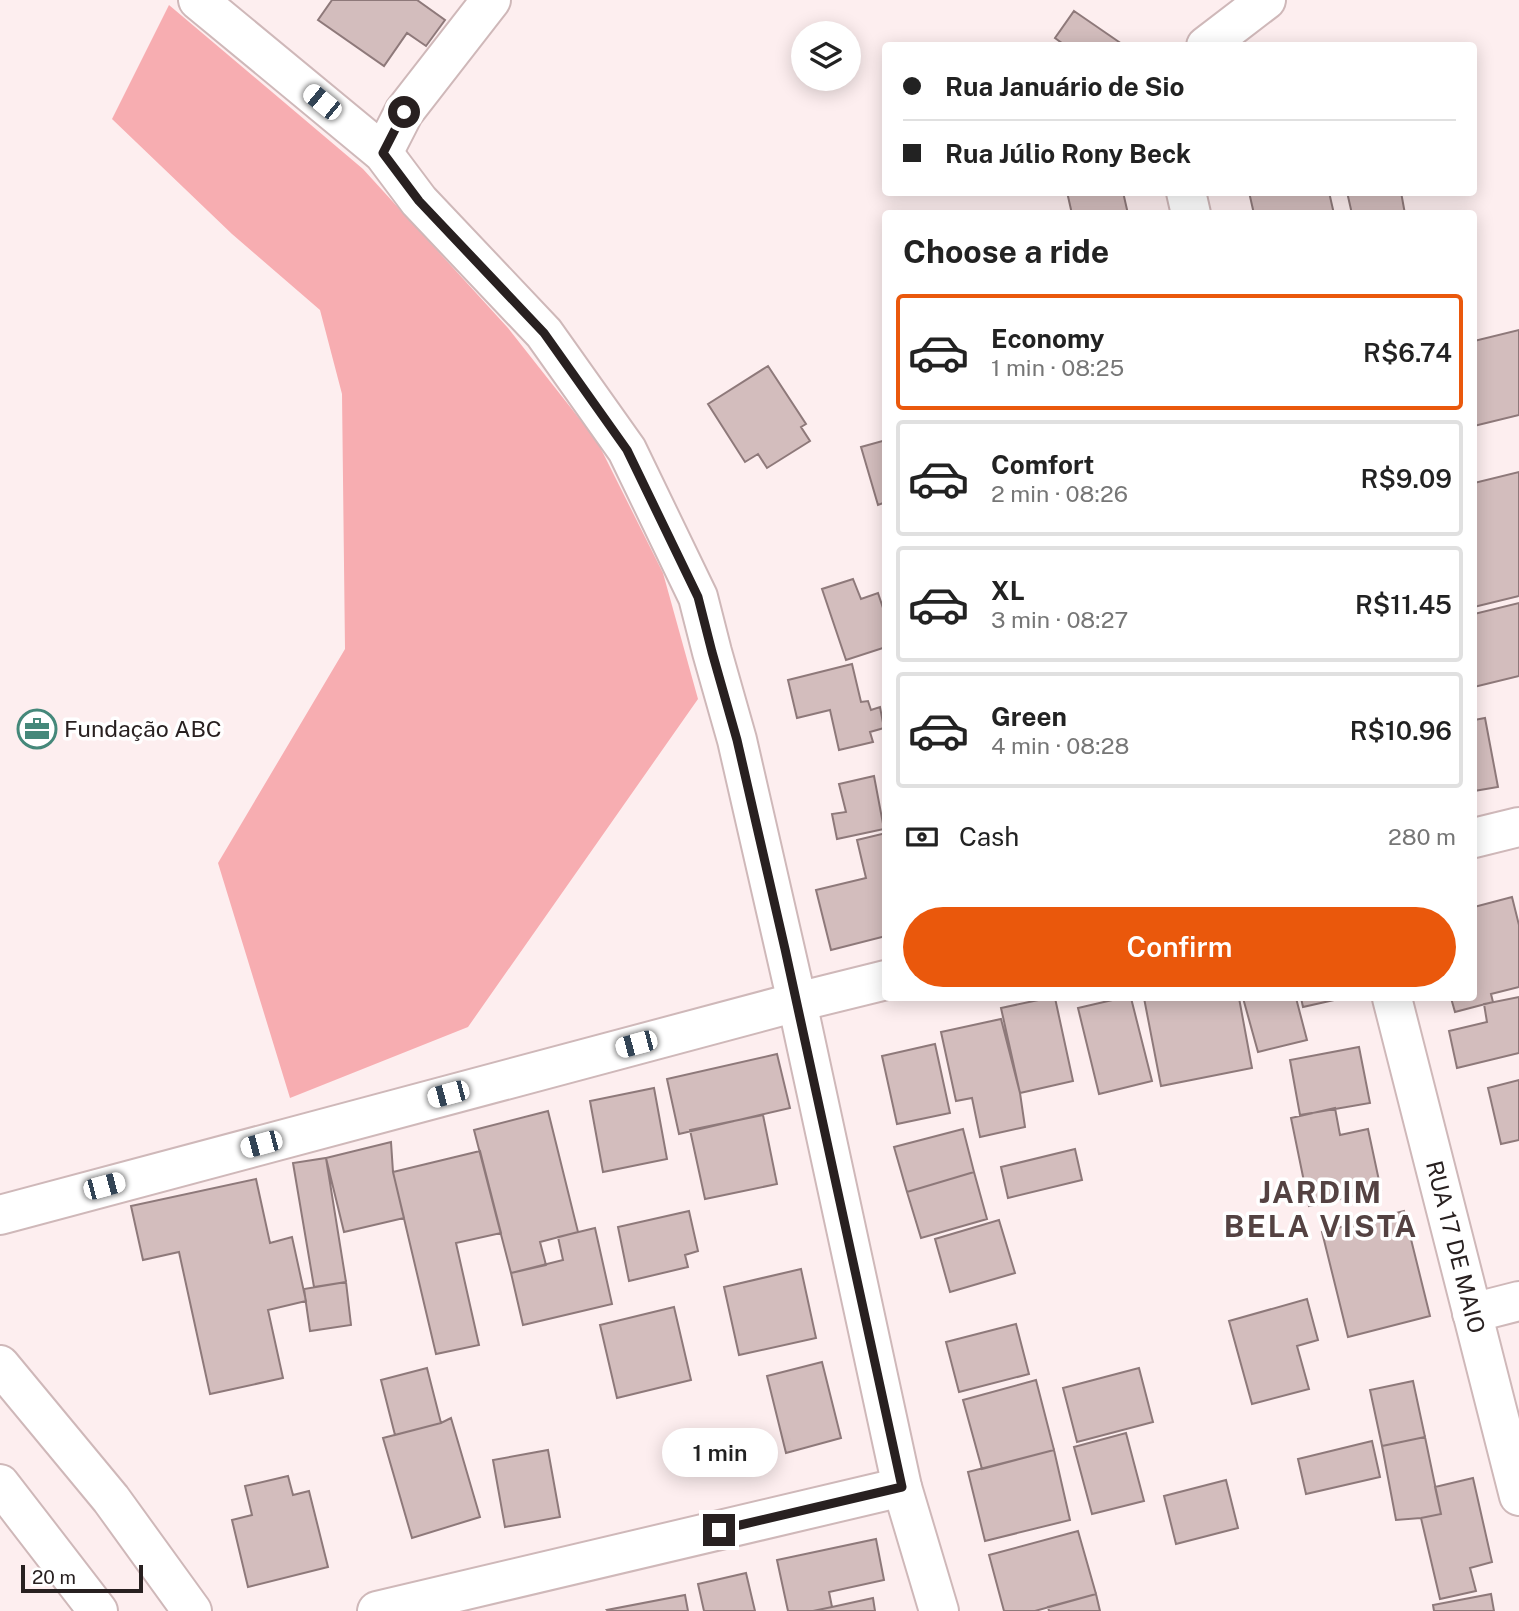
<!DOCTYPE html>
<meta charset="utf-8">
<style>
:root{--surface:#fff;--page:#f6f6f6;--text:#222;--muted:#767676;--line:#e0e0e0;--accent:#ea580c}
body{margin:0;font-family:"Public Sans",sans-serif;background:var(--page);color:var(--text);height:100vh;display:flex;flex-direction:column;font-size:26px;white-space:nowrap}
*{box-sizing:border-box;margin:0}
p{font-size:23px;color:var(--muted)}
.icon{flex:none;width:38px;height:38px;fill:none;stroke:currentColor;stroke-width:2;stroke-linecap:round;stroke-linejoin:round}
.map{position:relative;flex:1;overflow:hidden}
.details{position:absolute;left:882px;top:210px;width:595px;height:791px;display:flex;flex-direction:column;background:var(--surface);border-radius:7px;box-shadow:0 4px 18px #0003}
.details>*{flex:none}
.guide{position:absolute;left:882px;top:42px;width:595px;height:154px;border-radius:7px;box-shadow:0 4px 18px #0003;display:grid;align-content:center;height:154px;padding:0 21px;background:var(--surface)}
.tools{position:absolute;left:791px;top:21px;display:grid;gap:14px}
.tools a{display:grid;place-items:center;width:70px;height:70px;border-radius:50%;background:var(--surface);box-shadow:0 4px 18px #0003;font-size:35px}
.scale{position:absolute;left:21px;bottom:18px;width:122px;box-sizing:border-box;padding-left:7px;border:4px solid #282020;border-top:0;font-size:19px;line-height:24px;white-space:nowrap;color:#282020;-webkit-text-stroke:5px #fff;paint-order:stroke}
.end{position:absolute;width:32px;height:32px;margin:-16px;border:9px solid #282020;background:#fff;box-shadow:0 0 0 4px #fff}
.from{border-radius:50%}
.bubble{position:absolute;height:49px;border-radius:24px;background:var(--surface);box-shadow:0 4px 18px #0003;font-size:23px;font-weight:600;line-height:49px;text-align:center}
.car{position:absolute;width:21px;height:42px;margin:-21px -10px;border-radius:9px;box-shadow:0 0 5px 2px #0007;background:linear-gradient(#fff 24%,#345 0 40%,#fff 0 76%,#345 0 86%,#fff 0)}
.guide b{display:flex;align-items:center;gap:24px;height:66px;font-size:26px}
.guide b+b{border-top:2px solid var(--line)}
.guide i{width:18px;height:18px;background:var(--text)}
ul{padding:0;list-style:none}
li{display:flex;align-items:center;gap:21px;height:116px;margin:0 14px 10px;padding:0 7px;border:4px solid var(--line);border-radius:7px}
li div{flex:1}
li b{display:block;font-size:26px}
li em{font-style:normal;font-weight:600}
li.on{border-color:var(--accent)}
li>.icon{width:63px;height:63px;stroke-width:1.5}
h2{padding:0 21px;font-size:32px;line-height:84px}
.pay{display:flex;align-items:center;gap:18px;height:77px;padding:0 21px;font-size:26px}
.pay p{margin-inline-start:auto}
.primary-button{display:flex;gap:14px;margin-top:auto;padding:14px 21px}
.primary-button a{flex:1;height:80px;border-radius:42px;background:var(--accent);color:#fff;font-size:28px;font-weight:600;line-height:80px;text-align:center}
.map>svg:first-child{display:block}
.forest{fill:#f7adb1}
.building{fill:#d3bdbd;stroke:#8e797a;stroke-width:2}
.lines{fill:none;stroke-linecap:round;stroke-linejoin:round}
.minor-casing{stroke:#cfb8b9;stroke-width:42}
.motorway-casing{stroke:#cfb8b9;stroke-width:42}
.minor{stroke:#fff;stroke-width:38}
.motorway{stroke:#fff;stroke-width:38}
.route{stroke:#282020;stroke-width:9}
.labels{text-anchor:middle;stroke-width:7;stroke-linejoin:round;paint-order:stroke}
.poi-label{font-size:23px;fill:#282020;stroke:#fff;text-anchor:start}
.street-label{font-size:23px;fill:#282020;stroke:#fff}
.district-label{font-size:30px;font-weight:bold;letter-spacing:2px;fill:#544242;stroke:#fff}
</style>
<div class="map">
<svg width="1519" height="1611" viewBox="0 0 1519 1611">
<rect width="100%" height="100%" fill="#fdeeef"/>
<path class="forest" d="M169,5L363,169L508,328L597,441L663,573L698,699L468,1027L290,1098L218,863L345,649L342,394L320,310L232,234L112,119Z"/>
<path class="building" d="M332,0H417L445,20L426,46L407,33L384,66L318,20Z
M1074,11L1122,44L1121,46H1066L1055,38Z
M1067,192H1123L1128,214H1072Z
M1249,192H1329L1334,214H1254Z
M1347,192H1401L1405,214H1352Z
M1519,330V415L1474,426V341Z
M768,366L806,424L801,427L810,441L767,468L758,454L745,462L708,404Z
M886,440V502L878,505L861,447Z
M1519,472V596L1474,607V483Z
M853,579L861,599L878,593L886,617V647L846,660L822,589Z
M1519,603V676L1474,687V614Z
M852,664L861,702L868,701L871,710L880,707L884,728L870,732L873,742L839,750L830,710L797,718L788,680Z
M1485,718L1498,787L1474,791V720Z
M874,776L884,829L837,839L832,814L846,812L839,784Z
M886,833V936L831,950L816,890L866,878L857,840Z
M1512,897L1519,925V987L1491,994L1493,1002L1455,1012L1451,998H1474V907Z
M1519,997V1053L1457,1068L1449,1031L1487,1022L1484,1004Z
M1048,998H1055L1073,1081L1020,1093L1001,1008Z
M1121,998H1131L1152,1081L1099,1094L1078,1008Z
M1144,998H1239L1252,1068L1161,1086Z
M1243,998H1296L1307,1040L1258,1052Z
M1301,998H1343L1303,1007Z
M1001,1019L1020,1093L1025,1127L980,1137L972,1098L956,1101L941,1032Z
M935,1044L950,1113L897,1124L882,1056Z
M1359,1047L1370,1103L1300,1115L1290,1060Z
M777,1054L790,1108L679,1134L667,1079Z
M1519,1080V1140L1501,1144L1488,1088Z
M654,1088L667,1159L603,1172L590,1101Z
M1335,1108L1340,1135L1368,1129L1381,1190L1309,1206L1291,1118Z
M548,1111L578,1232L540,1242L546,1265L511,1273L474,1130Z
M763,1115L777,1184L705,1199L690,1130Z
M963,1129L974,1172L907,1192L894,1147Z
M391,1142L393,1172L404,1218L344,1232L326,1158Z
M1075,1149L1082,1180L1008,1198L1001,1167Z
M480,1151L501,1233L456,1243L479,1345L436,1354L393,1172Z
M326,1158L346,1282L314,1287L293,1163Z
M974,1172L987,1219L921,1238L907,1192Z
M256,1179L270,1243L292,1237L306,1301L268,1310L283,1378L210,1394L179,1252L143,1260L131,1206Z
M689,1211L698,1251L685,1255L688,1267L629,1281L618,1227Z
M1404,1211L1430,1316L1348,1337L1322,1232Z
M999,1220L1015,1273L950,1292L935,1239Z
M595,1228L612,1304L523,1325L511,1273L563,1260L558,1237Z
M801,1269L816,1338L739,1355L724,1287Z
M346,1282L351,1325L310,1331L304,1289Z
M1307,1299L1318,1340L1297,1346L1309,1389L1252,1404L1229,1321Z
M674,1307L691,1380L617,1398L600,1325Z
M1016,1324L1029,1374L959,1392L946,1342Z
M822,1362L841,1438L786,1453L767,1376Z
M427,1368L441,1423L395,1435L381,1380Z
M1139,1368L1153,1422L1077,1442L1063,1388Z
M1036,1380L1054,1450L982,1469L963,1400Z
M1413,1381L1425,1437L1382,1446L1370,1390Z
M451,1418L480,1517L412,1538L383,1438L441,1423Z
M1126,1433L1144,1501L1092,1514L1074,1447Z
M1425,1437L1441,1514L1421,1518L1396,1520L1382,1446Z
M1372,1441L1380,1477L1306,1494L1298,1459Z
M548,1450L560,1517L505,1527L493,1460Z
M1054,1450L1070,1520L985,1541L968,1472Z
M288,1476L293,1495L309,1491L328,1567L248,1587L232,1520L252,1515L245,1486Z
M1473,1478L1492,1562L1470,1568L1476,1591L1440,1599L1421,1518L1441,1514L1435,1487Z
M1226,1480L1238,1528L1176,1544L1164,1496Z
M1078,1531L1096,1594L1035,1611H1004L989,1555Z
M876,1539L884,1580L829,1592L832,1607L813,1611H788L777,1560Z
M746,1573L755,1611H704L698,1584Z
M1096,1594L1100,1611H1049L1048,1607Z
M1491,1594L1494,1611H1434L1433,1605Z
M685,1595L688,1611H608L607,1610Z
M873,1598L875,1611H813L832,1607Z"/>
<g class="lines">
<defs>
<g id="minor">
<path d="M198,0L383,153L419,201L544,333L627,450L698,597L712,652L737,740L797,1002L902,1487L939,1611"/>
<path d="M1206,46L1266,0"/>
<path d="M383,153L404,112L491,0"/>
<path d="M1186,192L1191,214"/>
<path d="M1474,838L1519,827"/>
<path id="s1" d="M1392,998L1519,1496"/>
<path d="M0,1215L797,1002L886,980"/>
<path d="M1472,1313L1519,1301"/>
<path d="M0,1365L111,1499L192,1611"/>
<path d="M377,1611L902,1487"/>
</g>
<path id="motorway" d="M0,1484L98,1611"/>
</defs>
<use href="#minor" class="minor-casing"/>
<use href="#motorway" class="motorway-casing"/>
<use href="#minor" class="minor"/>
<use href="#motorway" class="motorway"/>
</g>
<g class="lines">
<path class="route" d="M404,112L383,153L419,201L544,333L627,450L698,597L712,652L737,740L785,949L902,1487L719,1530"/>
</g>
<defs>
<symbol id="office-ring" viewBox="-11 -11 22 22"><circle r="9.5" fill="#fff" stroke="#45887a" stroke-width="1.5"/><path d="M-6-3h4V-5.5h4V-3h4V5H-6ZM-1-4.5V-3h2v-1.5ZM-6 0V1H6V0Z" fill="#45887a"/></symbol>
</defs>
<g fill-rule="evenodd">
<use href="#office-ring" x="15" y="707" width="44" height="44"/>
</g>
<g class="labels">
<g class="poi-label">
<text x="64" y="737">Fundação ABC</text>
</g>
<g class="street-label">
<text dy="8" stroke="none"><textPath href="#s1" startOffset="257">RUA 17 DE MAIO</textPath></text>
</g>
<g class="district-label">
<text x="1321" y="1203">JARDIM<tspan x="1321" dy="34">BELA VISTA</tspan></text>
</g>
</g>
</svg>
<div class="tools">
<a><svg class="icon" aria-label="layers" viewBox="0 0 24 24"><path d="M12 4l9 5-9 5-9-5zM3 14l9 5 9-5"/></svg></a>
</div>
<div class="scale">20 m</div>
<i class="end from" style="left:404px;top:112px"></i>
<i class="end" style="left:719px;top:1530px"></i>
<div class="bubble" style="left:662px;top:1428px;width:116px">1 min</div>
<i class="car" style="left:322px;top:102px;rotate:309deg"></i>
<i class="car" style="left:636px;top:1044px;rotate:255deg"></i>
<i class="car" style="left:448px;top:1094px;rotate:255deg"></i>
<i class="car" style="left:261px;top:1144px;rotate:255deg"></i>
<i class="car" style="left:104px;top:1186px;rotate:75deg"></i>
<div class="guide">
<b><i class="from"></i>Rua Januário de Sio</b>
<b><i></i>Rua Júlio Rony Beck</b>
</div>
<section class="details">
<h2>Choose a ride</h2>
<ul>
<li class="on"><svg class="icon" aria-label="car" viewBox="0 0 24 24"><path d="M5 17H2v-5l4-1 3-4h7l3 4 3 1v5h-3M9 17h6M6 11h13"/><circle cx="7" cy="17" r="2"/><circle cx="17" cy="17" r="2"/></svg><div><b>Economy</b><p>1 min · 08:25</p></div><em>R$6.74</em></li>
<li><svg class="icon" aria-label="car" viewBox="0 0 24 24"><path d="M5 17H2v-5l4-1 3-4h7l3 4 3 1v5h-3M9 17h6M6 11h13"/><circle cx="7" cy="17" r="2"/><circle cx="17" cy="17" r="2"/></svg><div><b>Comfort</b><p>2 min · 08:26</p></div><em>R$9.09</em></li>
<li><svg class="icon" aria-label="car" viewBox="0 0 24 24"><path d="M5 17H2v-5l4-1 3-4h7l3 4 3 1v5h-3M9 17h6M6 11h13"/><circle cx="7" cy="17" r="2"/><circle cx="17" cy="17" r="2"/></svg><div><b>XL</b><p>3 min · 08:27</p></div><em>R$11.45</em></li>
<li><svg class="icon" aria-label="car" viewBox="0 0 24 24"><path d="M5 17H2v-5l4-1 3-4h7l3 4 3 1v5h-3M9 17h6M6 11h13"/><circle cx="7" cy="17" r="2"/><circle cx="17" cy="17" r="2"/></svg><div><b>Green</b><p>4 min · 08:28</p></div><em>R$10.96</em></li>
</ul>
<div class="pay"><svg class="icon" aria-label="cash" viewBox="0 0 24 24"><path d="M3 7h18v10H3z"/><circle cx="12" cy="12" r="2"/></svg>Cash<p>280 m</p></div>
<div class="primary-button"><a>Confirm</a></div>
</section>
</div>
